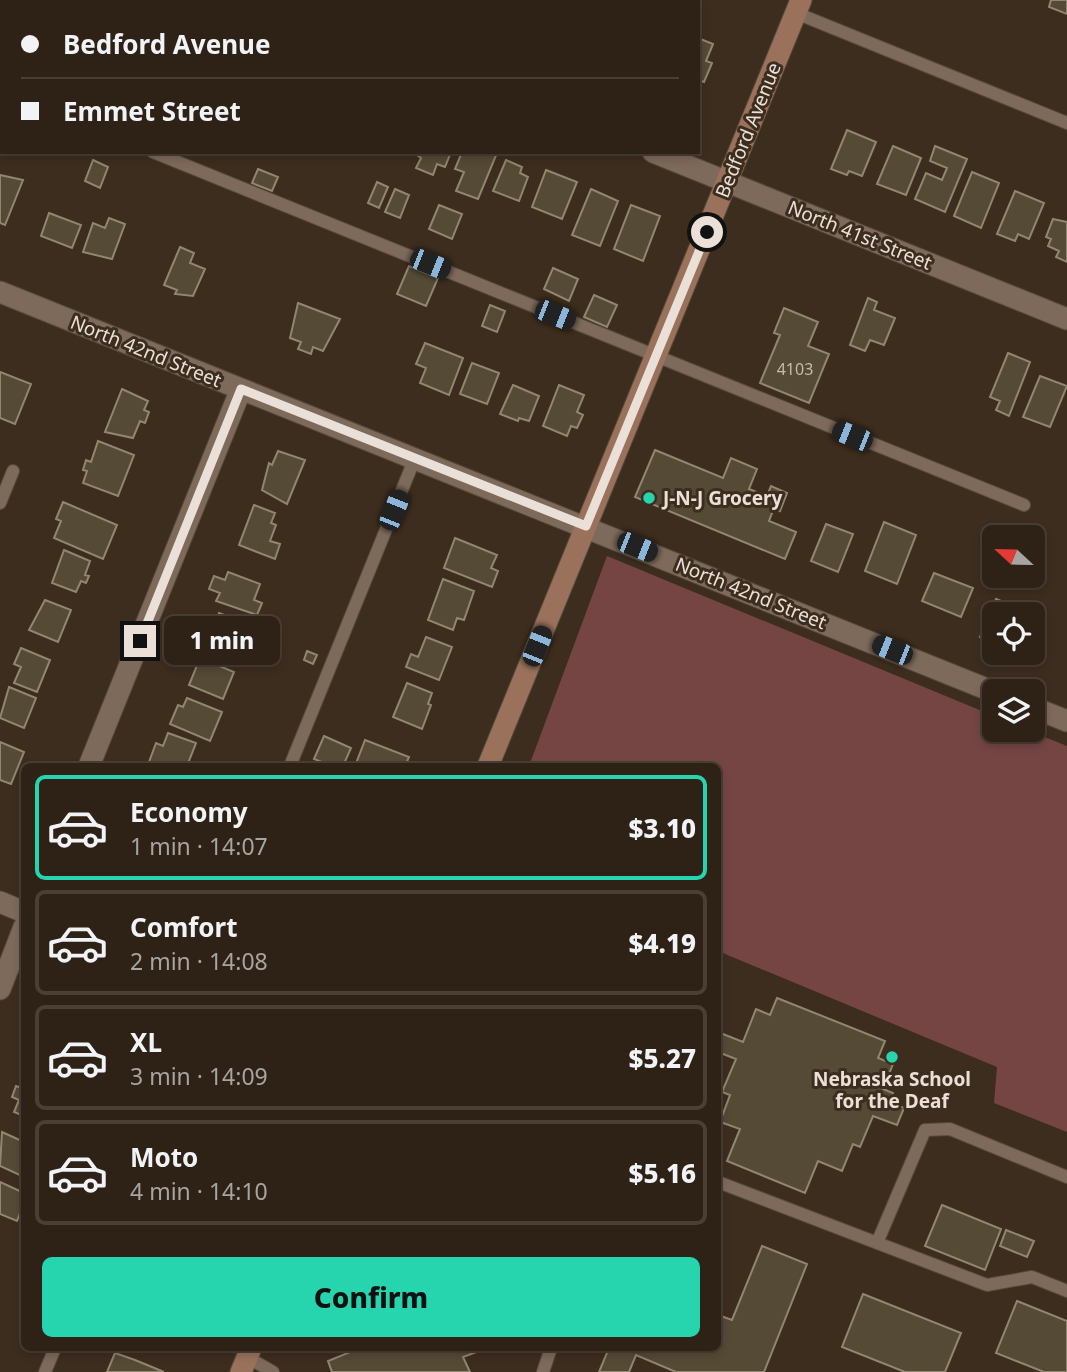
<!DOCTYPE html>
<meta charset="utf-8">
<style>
:root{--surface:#2e2216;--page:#362a1f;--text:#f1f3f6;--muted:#a7a4a1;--line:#493f35;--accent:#26d5ae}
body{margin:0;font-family:"Noto Sans",sans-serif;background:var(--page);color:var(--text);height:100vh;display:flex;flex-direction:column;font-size:26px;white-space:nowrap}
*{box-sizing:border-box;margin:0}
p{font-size:23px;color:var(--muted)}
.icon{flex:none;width:38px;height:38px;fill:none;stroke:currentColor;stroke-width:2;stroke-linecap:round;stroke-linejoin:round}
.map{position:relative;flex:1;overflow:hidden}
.drawer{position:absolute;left:21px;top:763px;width:700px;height:588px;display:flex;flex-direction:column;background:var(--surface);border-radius:10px;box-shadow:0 4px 10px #0003,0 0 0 2px var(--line)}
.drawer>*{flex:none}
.hud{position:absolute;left:0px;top:0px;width:700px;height:154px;box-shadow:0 4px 10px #0003,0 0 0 2px var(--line);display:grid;align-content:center;height:154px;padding:0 21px;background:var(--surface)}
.needle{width:46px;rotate:292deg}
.controls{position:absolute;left:982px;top:525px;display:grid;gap:14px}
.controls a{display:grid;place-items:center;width:63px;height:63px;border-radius:10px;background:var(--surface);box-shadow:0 4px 10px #0003,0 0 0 2px var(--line);font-size:35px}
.end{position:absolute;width:32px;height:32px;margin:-16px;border:9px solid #ebe0d7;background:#111;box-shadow:0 0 0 4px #111}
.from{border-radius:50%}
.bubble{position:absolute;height:49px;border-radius:10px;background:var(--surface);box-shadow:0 4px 10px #0003,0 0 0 2px var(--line);font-size:23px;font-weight:800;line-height:49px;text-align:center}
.car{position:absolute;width:21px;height:42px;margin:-21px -10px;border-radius:9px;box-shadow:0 0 5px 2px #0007;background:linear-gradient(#222 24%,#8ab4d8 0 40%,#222 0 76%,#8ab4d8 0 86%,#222 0)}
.hud b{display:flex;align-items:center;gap:24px;height:66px;font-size:26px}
.hud b+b{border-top:2px solid var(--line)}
.hud i{width:18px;height:18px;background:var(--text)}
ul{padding:12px 0 0;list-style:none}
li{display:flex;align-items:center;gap:21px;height:105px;margin:0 14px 10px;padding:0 7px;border:4px solid var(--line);border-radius:10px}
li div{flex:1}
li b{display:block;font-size:26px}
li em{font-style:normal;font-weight:800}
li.selected{border-color:var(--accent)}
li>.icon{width:63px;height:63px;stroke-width:1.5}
.button{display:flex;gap:14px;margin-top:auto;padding:14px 21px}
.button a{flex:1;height:80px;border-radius:10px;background:var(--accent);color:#111;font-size:28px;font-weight:800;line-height:80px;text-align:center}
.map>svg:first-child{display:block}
.green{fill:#754544}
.building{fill:#544a36;stroke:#918770;stroke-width:2}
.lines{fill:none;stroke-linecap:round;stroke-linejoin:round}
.lane-casing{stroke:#574a3c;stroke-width:14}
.street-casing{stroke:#574a3c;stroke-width:23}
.secondary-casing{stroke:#574a3c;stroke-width:23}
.lane{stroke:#7d6a5a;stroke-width:12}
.street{stroke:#7d6a5a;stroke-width:21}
.secondary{stroke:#9a725c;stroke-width:21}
.route{stroke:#ebe0d7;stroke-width:9}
.poi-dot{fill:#26d5ae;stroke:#3d2d1e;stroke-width:2.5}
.labels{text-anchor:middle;stroke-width:6;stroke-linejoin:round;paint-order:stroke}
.number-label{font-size:16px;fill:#c5baaf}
.street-label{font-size:19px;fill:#ebe0d7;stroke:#3d2d1e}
.poi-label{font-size:19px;font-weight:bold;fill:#ebe0d7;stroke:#3d2d1e;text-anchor:start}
</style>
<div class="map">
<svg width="1067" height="1372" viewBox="0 0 1067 1372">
<rect width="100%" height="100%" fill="#3d2d1e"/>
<path class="green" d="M607,556L994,716V730H1027L1067,746V1132L994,1103L997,1067L718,951V766H529Z"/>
<path class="building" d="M1051,0H1067V14L1049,7Z
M698,38L713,44L706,61L712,63L704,82L698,80Z
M847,130L876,142L862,176L849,171L847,175L831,169Z
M893,146L921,158L906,195L877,184Z
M935,146L967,159L945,212L915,199L926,173L942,180L947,168L930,161Z
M413,152H451L445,167L437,164L433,175L416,168L421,158Z
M462,152L497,153L478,199L456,191L464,172L455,169Z
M93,160L108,167L100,188L85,181Z
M506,160L522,167L520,173L528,177L519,201L493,191Z
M258,169L278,177L272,191L252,183Z
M546,170L577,182L562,219L532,207Z
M972,172L999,183L981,228L954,216Z
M0,175L23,180L5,225L0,223Z
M377,182L388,187L379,208L368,203Z
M395,189L409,195L400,218L385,212Z
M591,189L618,201L600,246L572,235Z
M1015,191L1044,203L1029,239L1018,234L1015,241L997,234Z
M439,205L462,214L452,239L429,229Z
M631,205L660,216L643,261L614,249Z
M49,213L81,225L72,248L41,236Z
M109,218L125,224L112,259L83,252L93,223L105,228Z
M1053,219L1067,222V262L1056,257L1059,251L1048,246L1051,239L1046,237Z
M180,247L194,253L190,263L205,269L193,296L175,294L177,290L164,285Z
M409,266L438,278L426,306L397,294Z
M553,268L578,279L569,301L544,289Z
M594,295L617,305L607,327L584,317Z
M868,298L877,302L874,310L895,318L884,345L870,340L865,351L850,345Z
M298,303L340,319L323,351L313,347L311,354L298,349L301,342L290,338Z
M490,305L505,311L497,332L482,326Z
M784,308L818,322L808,346L829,354L809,403L760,383L780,335L774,333Z
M425,343L463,358L449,395L420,383L426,368L416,364Z
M1008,353L1030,362L1009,416L996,410L1000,401L990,397Z
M472,363L499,373L487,404L460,394Z
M0,372L31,384L15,424L0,418Z
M1040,376L1067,386L1050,427L1023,417Z
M513,385L539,396L529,421L519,418L518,421L500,414Z
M559,385L584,395L577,412L583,415L577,428L571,426L567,436L543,426Z
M122,389L148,401L144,410L149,412L145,423L140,421L133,438L105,432Z
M98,441L134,455L118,496L83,483L87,471L83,470L86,460L91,462Z
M655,450L723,478L731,458L757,469L749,489L767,496L771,486L787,493L780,511L774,508L769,521L796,532L785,559L635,497Z
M278,451L305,460L287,504L262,490L269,463L272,465Z
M63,502L117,525L103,559L54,538L61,521L56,519Z
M254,505L275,513L271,523L276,525L270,541L280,544L275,559L239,545Z
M884,522L916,535L897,584L865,571Z
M826,524L853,534L838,572L811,561Z
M455,538L497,555L491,568L498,571L492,587L444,568Z
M64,550L90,561L85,575L89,576L86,583L81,581L76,592L52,583Z
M228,572L260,584L254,600L262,603L257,615L216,601L220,593L209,589L214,576L225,580Z
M934,573L973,588L961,617L922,601Z
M443,579L474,591L464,620L457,618L453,630L428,620Z
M996,599L1021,609L1019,614H994V642L980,637Z
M45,600L71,610L58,642L29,630Z
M219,613L251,625L237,660L212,650L217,636L211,633Z
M426,637L452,647L439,680L406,667L411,654L418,657Z
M21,648L50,660L37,692L14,683L21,667L14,664Z
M307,651L317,655L313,664L304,660Z
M200,658L234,672L223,699L189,685Z
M407,683L432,693L428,704L431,705L422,729L393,717Z
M9,687L36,698L24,728L0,718Z
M187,698L222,712L210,741L170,724L178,705L183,707Z
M168,733L196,743L187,766H162L149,762L156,743L163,746Z
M324,736L351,748L343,766H332L314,759Z
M365,740L409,757L405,766H355Z
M0,742L24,752L11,784L0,780Z
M777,998L885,1041L878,1058L893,1064L883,1089L893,1093L890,1102L904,1108L897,1125L873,1116L860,1147L853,1144L842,1171L818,1161L805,1193L727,1161L740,1129L720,1122L730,1095L722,1092L736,1059L718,1052V1032L743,1042L756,1009L770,1015Z
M16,1086L24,1089V1116L14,1112L19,1100L12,1097Z
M2,1132L24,1142V1177L0,1166Z
M0,1182L24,1193V1202L17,1221L0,1214Z
M942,1205L1001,1229L985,1270L925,1246Z
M1006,1230L1034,1241L1027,1257L1000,1246Z
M762,1246L807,1264L764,1372H676L636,1355L629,1372H599L609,1348H718V1315L732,1320Z
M863,1294L961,1333L945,1372H905L842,1347Z
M1017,1301L1067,1321V1372H1044L996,1353Z
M360,1348H487L463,1357L470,1372H332L328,1361Z
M115,1353L135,1360L164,1372H107Z"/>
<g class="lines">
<defs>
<path id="lane" d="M796,13L1067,123
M0,90L2,91
M153,152L1024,505
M0,503L13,471
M290,766L415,458
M718,1182L987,1285L1032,1277L1067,1291
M877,1243L925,1130L950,1129L1067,1177
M247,1357L273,1372
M45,1372L55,1348
M543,1372L551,1348"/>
<path id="street" d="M273,0L277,2
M0,5L2,0
M653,152L1067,319
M0,292L994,692
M1032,707L1067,721
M89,766L241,389
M0,902L24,912
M0,989L24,927"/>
<path id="secondary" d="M488,766L801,0
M241,1372L251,1348"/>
</defs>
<use href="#lane" class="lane-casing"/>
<use href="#street" class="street-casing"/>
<use href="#secondary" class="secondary-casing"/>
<use href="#lane" class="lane"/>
<use href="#street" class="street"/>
<use href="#secondary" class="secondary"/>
</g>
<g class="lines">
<path class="route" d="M140,641L241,389L586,526L707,232"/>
</g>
<g class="poi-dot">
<circle cx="649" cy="498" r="7"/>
<circle cx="892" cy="1057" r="7"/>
</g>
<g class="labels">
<g class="number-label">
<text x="795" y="375">4103</text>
</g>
<g class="street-label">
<text transform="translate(748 130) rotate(-68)" y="7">Bedford Avenue</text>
<text transform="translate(860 235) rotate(22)" y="7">North 41st Street</text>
<text transform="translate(146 351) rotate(22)" y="7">North 42nd Street</text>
<text transform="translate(751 593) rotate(22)" y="7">North 42nd Street</text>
</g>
<g class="poi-label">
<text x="663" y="505">J-N-J Grocery</text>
<text x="892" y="1086" text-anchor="middle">Nebraska School<tspan x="892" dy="22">for the Deaf</tspan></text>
</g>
</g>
</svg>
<div class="controls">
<a><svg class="needle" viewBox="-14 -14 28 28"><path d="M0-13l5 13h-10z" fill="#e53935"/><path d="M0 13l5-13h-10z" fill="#a7a4a1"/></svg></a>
<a><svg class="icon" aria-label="locate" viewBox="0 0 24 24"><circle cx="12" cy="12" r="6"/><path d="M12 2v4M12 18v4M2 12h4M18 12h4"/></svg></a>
<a><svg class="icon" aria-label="layers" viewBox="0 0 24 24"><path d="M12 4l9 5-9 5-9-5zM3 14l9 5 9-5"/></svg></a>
</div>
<i class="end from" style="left:707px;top:232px"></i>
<i class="end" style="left:140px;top:641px"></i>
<div class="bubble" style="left:164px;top:616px;width:116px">1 min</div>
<i class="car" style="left:430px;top:264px;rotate:112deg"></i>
<i class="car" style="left:555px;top:315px;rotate:112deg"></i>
<i class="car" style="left:852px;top:436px;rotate:292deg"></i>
<i class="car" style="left:394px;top:510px;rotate:22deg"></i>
<i class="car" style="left:637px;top:547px;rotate:112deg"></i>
<i class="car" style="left:537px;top:646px;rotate:22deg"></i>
<i class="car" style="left:892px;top:650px;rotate:292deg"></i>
<div class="hud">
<b><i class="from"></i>Bedford Avenue</b>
<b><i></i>Emmet Street</b>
</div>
<section class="drawer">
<ul>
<li class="selected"><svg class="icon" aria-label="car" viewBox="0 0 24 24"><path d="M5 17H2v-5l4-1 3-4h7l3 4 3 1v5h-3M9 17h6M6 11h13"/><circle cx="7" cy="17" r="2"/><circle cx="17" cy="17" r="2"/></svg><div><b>Economy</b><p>1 min · 14:07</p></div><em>$3.10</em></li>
<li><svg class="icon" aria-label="car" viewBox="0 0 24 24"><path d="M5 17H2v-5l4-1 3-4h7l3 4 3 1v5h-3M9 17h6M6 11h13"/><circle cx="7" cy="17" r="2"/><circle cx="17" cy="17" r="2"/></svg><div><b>Comfort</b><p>2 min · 14:08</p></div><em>$4.19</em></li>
<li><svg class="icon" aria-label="car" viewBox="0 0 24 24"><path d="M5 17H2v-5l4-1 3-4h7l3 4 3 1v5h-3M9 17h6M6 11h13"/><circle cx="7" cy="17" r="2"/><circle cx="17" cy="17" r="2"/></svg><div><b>XL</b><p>3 min · 14:09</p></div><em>$5.27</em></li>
<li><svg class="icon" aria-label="car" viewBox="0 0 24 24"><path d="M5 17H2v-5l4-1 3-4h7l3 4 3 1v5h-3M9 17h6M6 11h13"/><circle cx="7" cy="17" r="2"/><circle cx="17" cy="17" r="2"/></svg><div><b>Moto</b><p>4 min · 14:10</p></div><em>$5.16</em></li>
</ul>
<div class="button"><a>Confirm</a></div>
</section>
</div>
